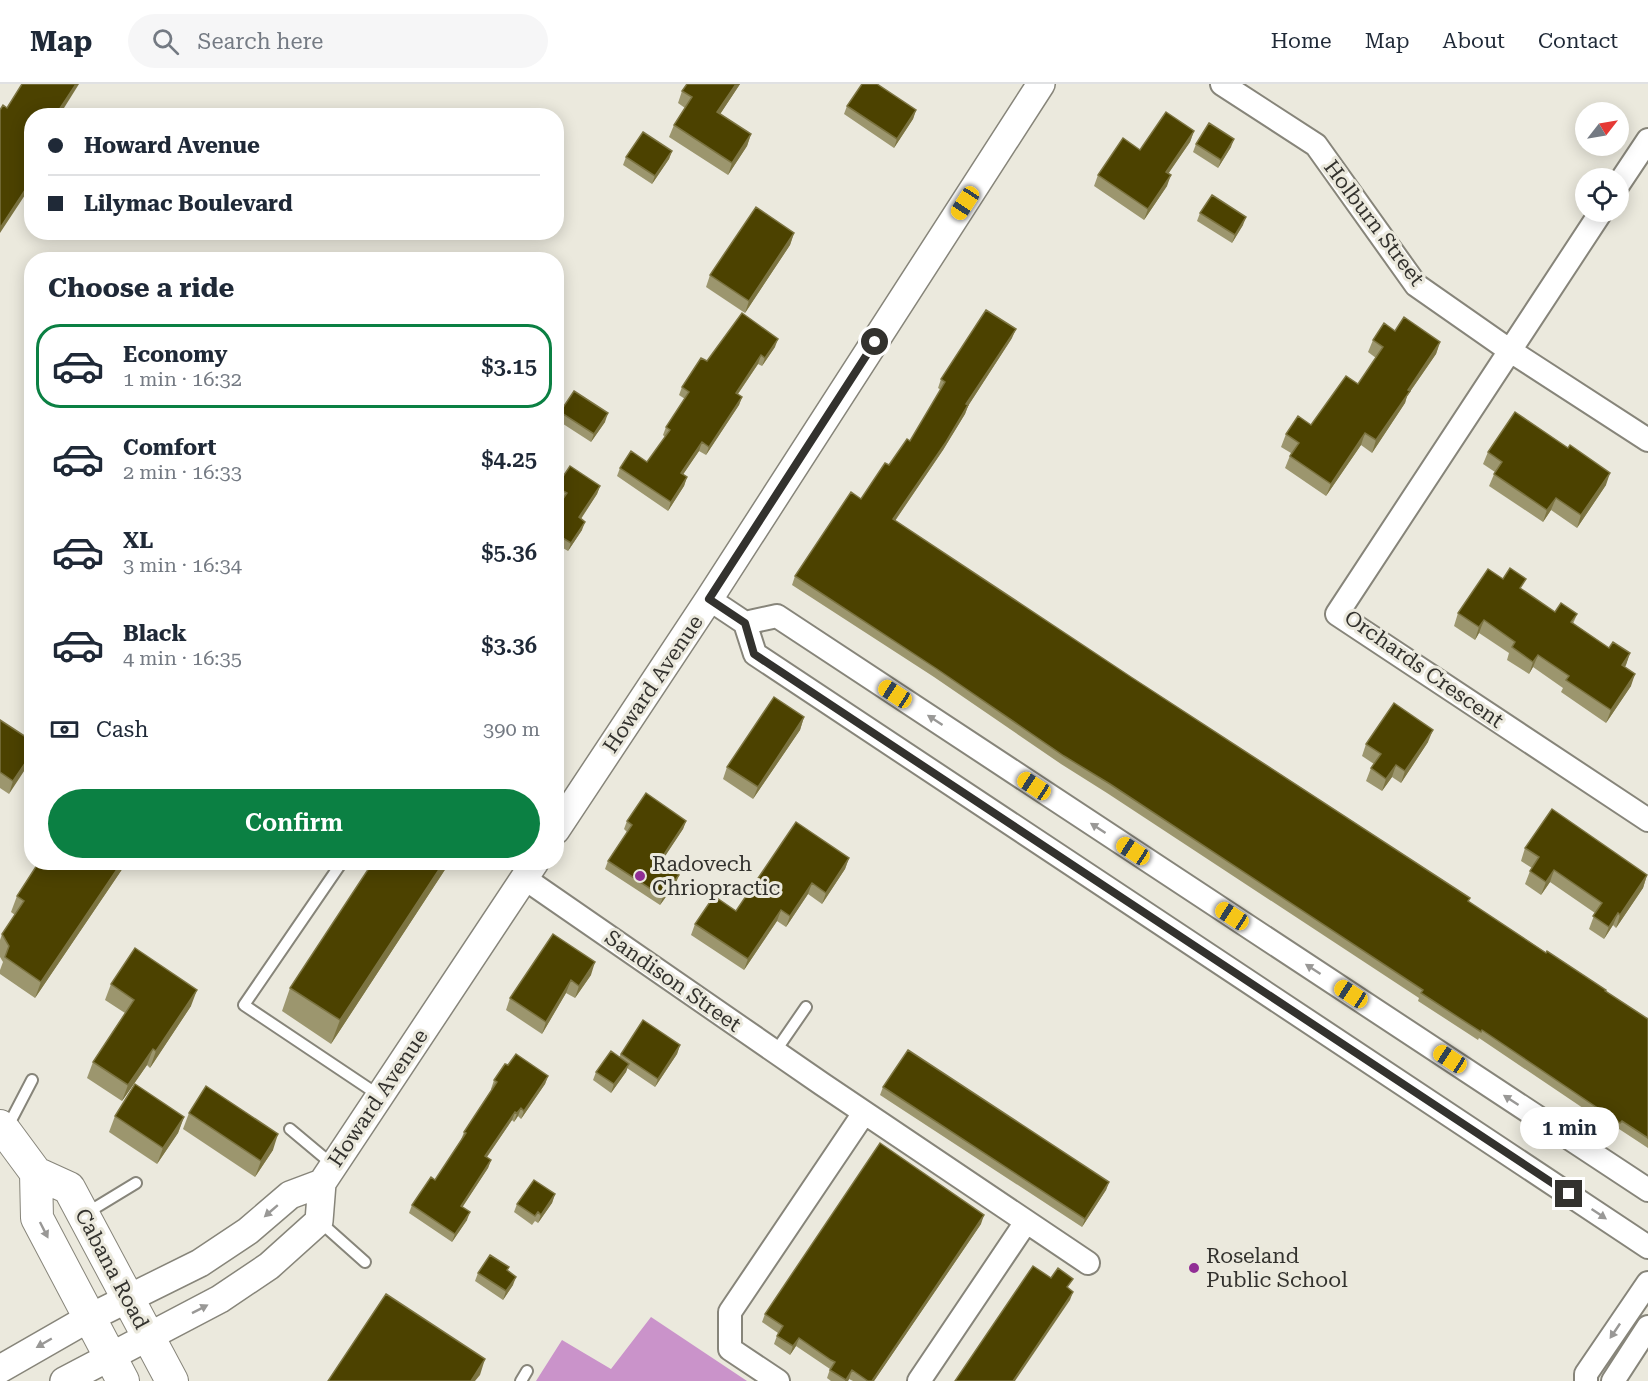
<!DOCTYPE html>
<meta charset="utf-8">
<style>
:root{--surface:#fff;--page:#f6f6f7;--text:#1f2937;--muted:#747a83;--line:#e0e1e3;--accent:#0b8043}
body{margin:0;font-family:"Roboto Serif",serif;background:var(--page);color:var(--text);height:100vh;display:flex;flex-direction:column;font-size:22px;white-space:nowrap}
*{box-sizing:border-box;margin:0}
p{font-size:20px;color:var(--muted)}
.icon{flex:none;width:33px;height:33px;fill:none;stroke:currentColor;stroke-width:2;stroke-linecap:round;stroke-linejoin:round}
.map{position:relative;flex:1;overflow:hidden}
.details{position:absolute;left:24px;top:168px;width:540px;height:618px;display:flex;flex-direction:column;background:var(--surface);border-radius:24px;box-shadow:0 3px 15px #0003}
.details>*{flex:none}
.banner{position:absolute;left:24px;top:24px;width:540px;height:132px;border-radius:24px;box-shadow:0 3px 15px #0003;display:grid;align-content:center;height:132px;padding:0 24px;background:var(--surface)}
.needle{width:39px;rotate:59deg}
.tools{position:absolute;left:1575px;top:18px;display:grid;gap:12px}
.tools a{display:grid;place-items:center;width:54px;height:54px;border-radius:50%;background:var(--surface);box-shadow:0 3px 15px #0003;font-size:30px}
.end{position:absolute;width:27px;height:27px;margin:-14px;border:8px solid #33322e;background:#fff;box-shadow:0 0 0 3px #fff}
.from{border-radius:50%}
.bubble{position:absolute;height:42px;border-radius:21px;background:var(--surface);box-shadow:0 3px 15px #0003;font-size:20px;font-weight:600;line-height:42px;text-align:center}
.car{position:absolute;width:18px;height:36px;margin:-18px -9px;border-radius:8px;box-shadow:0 0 4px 2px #0007;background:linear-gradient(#f5c518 24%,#345 0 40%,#f5c518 0 76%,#345 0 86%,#f5c518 0)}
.banner b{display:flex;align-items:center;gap:21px;height:57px;font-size:22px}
.banner b+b{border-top:2px solid var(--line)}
.banner i{width:15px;height:15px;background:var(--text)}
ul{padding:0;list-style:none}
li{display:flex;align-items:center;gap:18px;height:84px;margin:0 12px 9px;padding:0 12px;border:3px solid transparent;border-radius:24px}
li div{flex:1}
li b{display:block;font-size:22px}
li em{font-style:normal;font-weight:600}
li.active{border-color:var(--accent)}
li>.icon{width:54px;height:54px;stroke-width:1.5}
h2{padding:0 24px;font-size:27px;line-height:72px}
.pay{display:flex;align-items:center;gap:15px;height:66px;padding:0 24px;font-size:22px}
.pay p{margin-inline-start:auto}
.primary-button{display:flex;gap:12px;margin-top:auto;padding:12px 24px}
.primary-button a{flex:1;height:69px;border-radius:36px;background:var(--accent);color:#fff;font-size:24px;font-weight:600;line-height:69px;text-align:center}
header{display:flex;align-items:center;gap:36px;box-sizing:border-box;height:84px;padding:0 30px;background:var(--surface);border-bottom:2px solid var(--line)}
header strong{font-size:28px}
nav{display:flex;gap:33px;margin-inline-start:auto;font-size:21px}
.search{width:420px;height:54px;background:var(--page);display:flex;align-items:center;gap:15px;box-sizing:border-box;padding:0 21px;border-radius:33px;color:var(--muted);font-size:22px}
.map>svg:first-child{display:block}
.forest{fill:#ca93ca}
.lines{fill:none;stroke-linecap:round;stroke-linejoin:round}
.service-casing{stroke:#87857a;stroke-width:14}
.minor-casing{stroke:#87857a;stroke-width:26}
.tertiary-casing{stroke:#87857a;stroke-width:30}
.secondary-casing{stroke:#87857a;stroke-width:34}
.service{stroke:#fff;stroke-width:10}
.minor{stroke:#fff;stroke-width:22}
.tertiary{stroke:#fff;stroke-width:27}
.secondary{stroke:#fff;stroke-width:32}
.wall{fill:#9c966e}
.shaded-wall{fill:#7c7442}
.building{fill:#4c4200;stroke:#7c7442;stroke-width:1.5}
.oneway{fill:#999896}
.route{stroke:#33322e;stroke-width:8}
.poi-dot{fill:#912e95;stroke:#ebe9dd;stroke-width:2}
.labels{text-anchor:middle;stroke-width:6;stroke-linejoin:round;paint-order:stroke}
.street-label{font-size:21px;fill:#33322e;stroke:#ebe9dd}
.poi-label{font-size:21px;fill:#33322e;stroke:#ebe9dd;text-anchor:start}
</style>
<header>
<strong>Map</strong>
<div class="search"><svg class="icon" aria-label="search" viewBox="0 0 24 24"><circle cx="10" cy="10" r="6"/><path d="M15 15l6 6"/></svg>Search here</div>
<nav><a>Home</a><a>Map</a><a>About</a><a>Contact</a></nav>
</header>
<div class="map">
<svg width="1648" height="1297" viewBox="0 0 1648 1297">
<rect width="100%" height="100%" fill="#ebe9dd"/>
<path class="forest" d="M651,1233L747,1297H536L562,1256L611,1285Z"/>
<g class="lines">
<defs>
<path id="service" d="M342,778L244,921L380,1012
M775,968L806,923
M7,1044L32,996
M290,1045L333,1081
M85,1130L136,1099
M319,1137L365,1178
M521,1297L527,1287"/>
<path id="minor" d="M1222,0L1316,61L1416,201L1509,266L1648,356
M1618,101L1648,56
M1601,128L1337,530L1648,736
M709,515L745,539L755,570L1648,1163
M745,539L777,532L1648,1106
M524,794L822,1000L1088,1179
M778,1297L730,1265V1228L864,1029
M919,1297L1026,1138
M1586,1297V1290L1648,1199
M1613,1297L1648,1243"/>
<path id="tertiary" d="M556,746L709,515L1041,0
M0,1285L89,1234L200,1179L248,1147L290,1111L322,1099
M64,1297L220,1215L269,1182L319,1137L322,1099L535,778"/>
<path id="secondary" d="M0,1042L5,1047L36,1089L69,1104L172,1297
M36,1089L37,1134L123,1297"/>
</defs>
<use href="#service" class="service-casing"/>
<use href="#minor" class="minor-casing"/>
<use href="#tertiary" class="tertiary-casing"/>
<use href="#secondary" class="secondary-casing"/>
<use href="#service" class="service"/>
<use href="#minor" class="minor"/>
<use href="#tertiary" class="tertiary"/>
<use href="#secondary" class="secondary"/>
</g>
<path class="wall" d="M687,0H740L720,30L751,50L747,62L728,91L669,53L674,41L685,24L678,19L682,7Z
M847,22L916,26L913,35L894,64L844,30Z
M1194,47L1190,58L1168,89L1167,102L1144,136L1094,102L1098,91L1140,66Z
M1196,60L1231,63L1218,84L1193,68Z
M672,67L669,75L652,100L623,81L626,73Z
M1200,129L1243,141L1232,159L1197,137Z
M794,149L790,161L745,229L706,203L710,191Z
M1395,247L1440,258L1436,270L1407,312L1405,319L1372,369L1361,361L1326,412L1285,384L1291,369L1281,363L1286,350L1311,341L1358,300L1376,274L1368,268L1373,256Z
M1012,254L968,322L965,330L943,366L895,437L1469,818L1648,935V1064L1619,1045L1617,1047L1479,954L1478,956L1418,917L1419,914L1107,709L1061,680L934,593L792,501L795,492L910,357L941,306L938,304L941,295Z
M775,263L762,282L758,280L738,310L742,313L739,321L706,371L699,367L683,390L687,393L684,402L668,427L617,392L620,384L647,378L665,353L663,351L666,343L685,315L679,311L682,303L707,277Z
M560,328L605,338L591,358L557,336Z
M1488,368L1606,401L1577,444L1551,426L1543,438L1489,402L1495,388L1483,380Z
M600,402L597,410L581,435L582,446L568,467L556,460V425L562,417L556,413V403Z
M1522,506L1555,528L1577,530L1573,540L1609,564L1630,569L1625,583L1631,602L1606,639L1561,608L1563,604L1533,583L1529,590L1507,576L1509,569L1479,549L1475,556L1454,542L1458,529Z
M804,633L800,646L753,715L723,695L727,683Z
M0,636L32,657L9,710L0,704Z
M1428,658L1401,699L1392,693L1382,707L1366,697L1371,684L1374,680L1362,672L1366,660Z
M627,737H686L683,745L660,779L676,799L660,821L605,785L608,777L627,748L624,745Z
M1525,764L1647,791L1643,804L1616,844L1613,841L1604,855L1589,845L1595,829L1550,798L1541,811L1525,800L1530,787L1532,784L1521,777Z
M849,774L845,785L822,820L808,810L786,843L777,837L744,886L691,851L695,840L736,827Z
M39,778H127L35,914L0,890V886L3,878L0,873V856L2,850L15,831L11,828L17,812Z
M450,778L331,960L282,927L290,904Z
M591,891L575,914L566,909L542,950L506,926L510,914Z
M111,900L191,922L150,984L147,981L122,1017L87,994L93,978L125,929L105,916Z
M680,961L677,970L655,1003L627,984L626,988L611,1009L593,996L596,988L619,973L621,970Z
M508,981L548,992L545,1000L521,1035L518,1032L514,1038L512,1036L487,1073L491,1076L488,1084L462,1123L467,1136L452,1158L409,1129L412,1121L435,1096L461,1056L464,1048L492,1005H491L494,996Z
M883,1003L1109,1098L1106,1106L1082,1143L880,1011Z
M189,1029L273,1066L255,1093L183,1045Z
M115,1032L184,1033L178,1049L157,1080L109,1048Z
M555,1110L552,1119L538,1139L535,1137L532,1141L514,1128L517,1120Z
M981,1140L874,1297H853L849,1295L848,1297H831L827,1294L830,1285L796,1262L790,1271L774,1260L778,1249L762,1238L765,1230Z
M509,1183L507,1187L513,1201L503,1216L475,1197L478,1189Z"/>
<path class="shaded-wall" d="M76,0H79L59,32H55Z
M736,0H740L713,41L717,28Z
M916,26L913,35L894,64L897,55Z
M1194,47L1190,58L1162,99L1166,88Z
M751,50L747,62L728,91L732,79Z
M1234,55L1231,63L1218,84L1221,76Z
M672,67L669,75L652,100L655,92Z
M32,85V91L22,105L26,93Z
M1171,91L1167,102L1144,136L1148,125Z
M31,97L27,108L0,149V144Z
M1246,133L1243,141L1232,159L1235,151Z
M794,149L790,161L745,229L749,217Z
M1016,245L1012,254L968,322L965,330L943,366L890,444L893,435L966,320Z
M778,255L775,263L762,282L765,274Z
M1440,258L1436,270L1407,312L1405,319L1372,369L1376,356L1408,306Z
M761,271L758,280L733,317L736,309Z
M742,313L739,321L706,371L709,363Z
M608,329L605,338L591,358L594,350Z
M1365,349L1361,361L1326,412L1331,400Z
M702,358L699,367L678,398L681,389Z
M1610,389L1606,401L1577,444L1581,431Z
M687,393L684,402L668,427L671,418Z
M600,402L597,410L576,442L579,433Z
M1556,414L1551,426L1543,438L1547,426Z
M585,438L582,446L568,467L571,459Z
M1484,536L1479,549L1475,556L1479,543Z
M1630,569L1626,581L1618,593L1622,581Z
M1538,571L1533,583L1529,590L1533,578Z
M1635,590L1631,602L1606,639L1611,626Z
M804,633L800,646L753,715L758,703Z
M1433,646L1428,658L1401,699L1405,687Z
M32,669V675L9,710L13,697Z
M1396,681L1392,693L1382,707L1386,695Z
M686,737L683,745L656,786L659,778Z
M849,774L845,785L822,820L826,809Z
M122,778H127L35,914L41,898Z
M444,778H450L331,960L340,936Z
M1554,786L1550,798L1541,811L1546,798Z
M679,791L676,799L660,821L663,813Z
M1647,791L1643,804L1616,844L1620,831Z
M812,799L808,810L786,843L790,832Z
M781,826L777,837L744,886L748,875Z
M1618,829L1613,841L1604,855L1609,843Z
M595,878L591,891L575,914L579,902Z
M571,896L566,909L542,950L546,938Z
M197,906L191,922L150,984L156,967Z
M680,961L677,970L655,1003L658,995Z
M153,965L147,981L122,1017L128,1001Z
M629,980L626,988L611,1009L614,1000Z
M548,992L545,1000L521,1035L524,1027Z
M521,1024L518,1032L514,1038L517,1029Z
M515,1028L512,1036L482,1080L485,1072Z
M184,1033L178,1049L157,1080L163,1064Z
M278,1050L273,1066L255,1093L261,1077Z
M491,1076L488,1084L458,1130L461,1122Z
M1109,1098L1106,1106L1082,1143L1085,1135Z
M555,1110L552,1119L538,1139L541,1131Z
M470,1128L467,1136L452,1158L455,1150Z
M984,1131L981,1140L874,1297H872Z
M516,1193L513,1201L503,1216L506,1207Z
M1073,1208L1070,1216L1015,1297H1013Z
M799,1254L796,1262L790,1271L793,1262Z
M485,1275L480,1291L475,1297H471Z
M852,1286L849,1295L848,1297H845Z"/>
<path class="building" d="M22,0H76L55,32H32V85L26,93L31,97L0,144V26L3,21L7,24Z
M687,0H736L717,28L751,50L732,79L674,41L692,13L682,7Z
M862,0H877L916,26L897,55L847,22Z
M1166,28L1194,47L1166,88L1171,91L1148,125L1098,91L1123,54L1140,66Z
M1209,39L1234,55L1221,76L1196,60Z
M643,48L672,67L655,92L626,73Z
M1212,111L1246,133L1235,151L1200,129Z
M756,123L794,149L749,217L710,191Z
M986,226L1016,245L966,320L968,321L946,358L893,435L1131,593L1470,814L1468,817L1546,869L1547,867L1606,906L1605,907L1648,935V1054L1622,1037L1620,1039L1482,946L1481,948L1421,909L1423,906L1110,700L1064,672L937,585L795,492L851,408L861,415L885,379L889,381L907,355L910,357L945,298L941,295Z
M742,229L778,255L765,274L761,271L736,309L742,313L709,363L702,358L681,389L687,393L671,418L620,384L631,367L647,378L670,346L666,343L689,308L682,303L701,274L707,277Z
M1404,233L1440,258L1408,306L1410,307L1376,356L1365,349L1331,400L1290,372L1299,359L1286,350L1298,332L1311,341L1346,292L1358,300L1383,263L1373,256L1384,239L1395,247Z
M574,307L608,329L594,350L560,328Z
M1515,328L1568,364L1570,361L1610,389L1581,431L1556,414L1547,426L1494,390L1502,378L1488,368Z
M570,382L600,402L579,433L585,438L571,459L556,450V425L567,409L556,403Z
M1510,484L1526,495L1520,504L1555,528L1561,519L1577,530L1571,538L1609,564L1613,558L1630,569L1622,581L1635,590L1611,626L1566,596L1569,592L1538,571L1533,578L1512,563L1515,558L1484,536L1479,543L1458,529L1488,485L1503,495Z
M774,613L804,633L758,703L727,683Z
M1394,619L1433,646L1405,687L1396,681L1386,695L1371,684L1381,670L1366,660Z
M0,636L32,657V669L13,697L0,688Z
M646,709L686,737L659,778L679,791L663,813L608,777L632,741L627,737Z
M1552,725L1647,791L1620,831L1618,829L1609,843L1593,832L1602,819L1554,786L1546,798L1530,787L1539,773L1525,764Z
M796,738L849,774L826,809L812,799L790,832L781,826L748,875L695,840L714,812L736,827Z
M39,778H122L41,898L5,873L9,862L2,850L24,817L17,812Z
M373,778H444L340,936L290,904Z
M553,850L595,878L579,902L571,896L546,938L510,914Z
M135,864L197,906L156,967L153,965L128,1001L93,978L134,916L111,900Z
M643,936L680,961L658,995L621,970Z
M908,966L1109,1098L1085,1135L883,1003Z
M611,967L629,980L614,1000L596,988Z
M516,970L548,992L524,1027L521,1024L517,1029L515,1028L485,1072L491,1076L461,1122L470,1128L455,1150L412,1121L431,1093L435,1096L466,1049L464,1048L497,998L494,996L505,980L508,981Z
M135,1000L184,1033L163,1064L115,1032Z
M206,1002L278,1050L261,1077L189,1029Z
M880,1059L984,1131L872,1297H868L852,1286L846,1296L830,1286L835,1278L831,1276L799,1254L793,1262L777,1252L783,1242L765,1230Z
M534,1096L555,1110L541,1131L538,1128L535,1132L517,1120Z
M490,1171L509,1183L507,1186L516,1193L506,1207L478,1189Z
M1033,1182L1051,1194L1058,1184L1073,1195L1067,1203L1073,1208L1013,1297H955Z
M386,1210L485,1275L471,1297H328Z"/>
<defs><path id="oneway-solid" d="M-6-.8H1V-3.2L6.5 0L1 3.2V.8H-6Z" transform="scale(1.5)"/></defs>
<g class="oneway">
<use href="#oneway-solid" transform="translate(935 636) rotate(-147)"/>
<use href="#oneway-solid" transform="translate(1098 744) rotate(-147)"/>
<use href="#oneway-solid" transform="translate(1313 885) rotate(-147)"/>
<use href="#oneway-solid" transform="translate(1511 1016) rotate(-147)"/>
<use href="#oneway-solid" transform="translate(271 1127) rotate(139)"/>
<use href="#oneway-solid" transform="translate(1599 1130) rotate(34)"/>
<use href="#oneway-solid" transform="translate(44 1146) rotate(63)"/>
<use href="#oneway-solid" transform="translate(200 1225) rotate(-27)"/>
<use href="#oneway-solid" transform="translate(1615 1247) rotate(124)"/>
<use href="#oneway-solid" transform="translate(44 1259) rotate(150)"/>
</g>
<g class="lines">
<path class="route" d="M875,258L709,515L745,539L754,570L1569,1110"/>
</g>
<g class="poi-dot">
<circle cx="640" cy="792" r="6"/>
<circle cx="1194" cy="1184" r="6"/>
</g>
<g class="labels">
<g class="street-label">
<text transform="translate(1374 139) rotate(53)" y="7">Holburn Street</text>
<text transform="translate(1424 585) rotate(35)" y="7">Orchards Crescent</text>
<text transform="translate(653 600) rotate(-56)" y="7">Howard Avenue</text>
<text transform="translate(673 897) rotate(35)" y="7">Sandison Street</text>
<text transform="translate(378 1014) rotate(-56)" y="7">Howard Avenue</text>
<text transform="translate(112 1185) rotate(62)" y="7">Cabana Road</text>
</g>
<g class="poi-label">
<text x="652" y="787">Radovech<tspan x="652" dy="24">Chriopractic</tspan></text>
<text x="1206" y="1179">Roseland<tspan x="1206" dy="24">Public School</tspan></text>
</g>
</g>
</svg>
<div class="tools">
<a><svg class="needle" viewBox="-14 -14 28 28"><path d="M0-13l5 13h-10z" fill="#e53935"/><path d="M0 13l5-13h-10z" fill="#747a83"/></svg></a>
<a><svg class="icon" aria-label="locate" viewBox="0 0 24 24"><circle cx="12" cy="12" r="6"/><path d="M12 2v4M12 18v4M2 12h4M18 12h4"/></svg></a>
</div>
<i class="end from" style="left:875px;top:258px"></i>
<i class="end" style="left:1569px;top:1110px"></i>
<div class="bubble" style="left:1520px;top:1023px;width:99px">1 min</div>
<i class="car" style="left:965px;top:119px;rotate:213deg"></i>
<i class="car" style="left:895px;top:610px;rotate:303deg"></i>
<i class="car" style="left:1034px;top:702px;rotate:303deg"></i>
<i class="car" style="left:1133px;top:767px;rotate:303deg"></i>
<i class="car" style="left:1232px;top:832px;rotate:303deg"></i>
<i class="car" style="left:1351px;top:910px;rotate:303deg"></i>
<i class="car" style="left:1450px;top:975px;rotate:303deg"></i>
<div class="banner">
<b><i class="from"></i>Howard Avenue</b>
<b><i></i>Lilymac Boulevard</b>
</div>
<section class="details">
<h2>Choose a ride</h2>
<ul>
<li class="active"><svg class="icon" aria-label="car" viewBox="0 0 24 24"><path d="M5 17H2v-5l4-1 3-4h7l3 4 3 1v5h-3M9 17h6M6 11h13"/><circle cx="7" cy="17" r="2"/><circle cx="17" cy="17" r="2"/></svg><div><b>Economy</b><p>1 min · 16:32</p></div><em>$3.15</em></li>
<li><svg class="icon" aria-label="car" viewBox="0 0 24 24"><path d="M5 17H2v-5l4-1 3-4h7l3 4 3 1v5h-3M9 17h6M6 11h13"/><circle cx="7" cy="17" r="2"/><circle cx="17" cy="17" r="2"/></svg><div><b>Comfort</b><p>2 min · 16:33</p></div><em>$4.25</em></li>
<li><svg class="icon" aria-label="car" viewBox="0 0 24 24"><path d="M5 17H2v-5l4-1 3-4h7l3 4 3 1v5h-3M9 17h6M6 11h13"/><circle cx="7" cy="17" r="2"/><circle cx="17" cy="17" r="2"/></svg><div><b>XL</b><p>3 min · 16:34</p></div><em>$5.36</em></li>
<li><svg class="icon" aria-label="car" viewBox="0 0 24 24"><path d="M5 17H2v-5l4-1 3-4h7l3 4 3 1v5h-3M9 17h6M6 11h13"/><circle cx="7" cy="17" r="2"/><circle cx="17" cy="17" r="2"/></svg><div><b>Black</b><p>4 min · 16:35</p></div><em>$3.36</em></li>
</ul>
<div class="pay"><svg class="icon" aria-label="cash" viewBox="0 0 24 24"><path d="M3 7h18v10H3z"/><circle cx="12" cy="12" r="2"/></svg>Cash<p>390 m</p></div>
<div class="primary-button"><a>Confirm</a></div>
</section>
</div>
